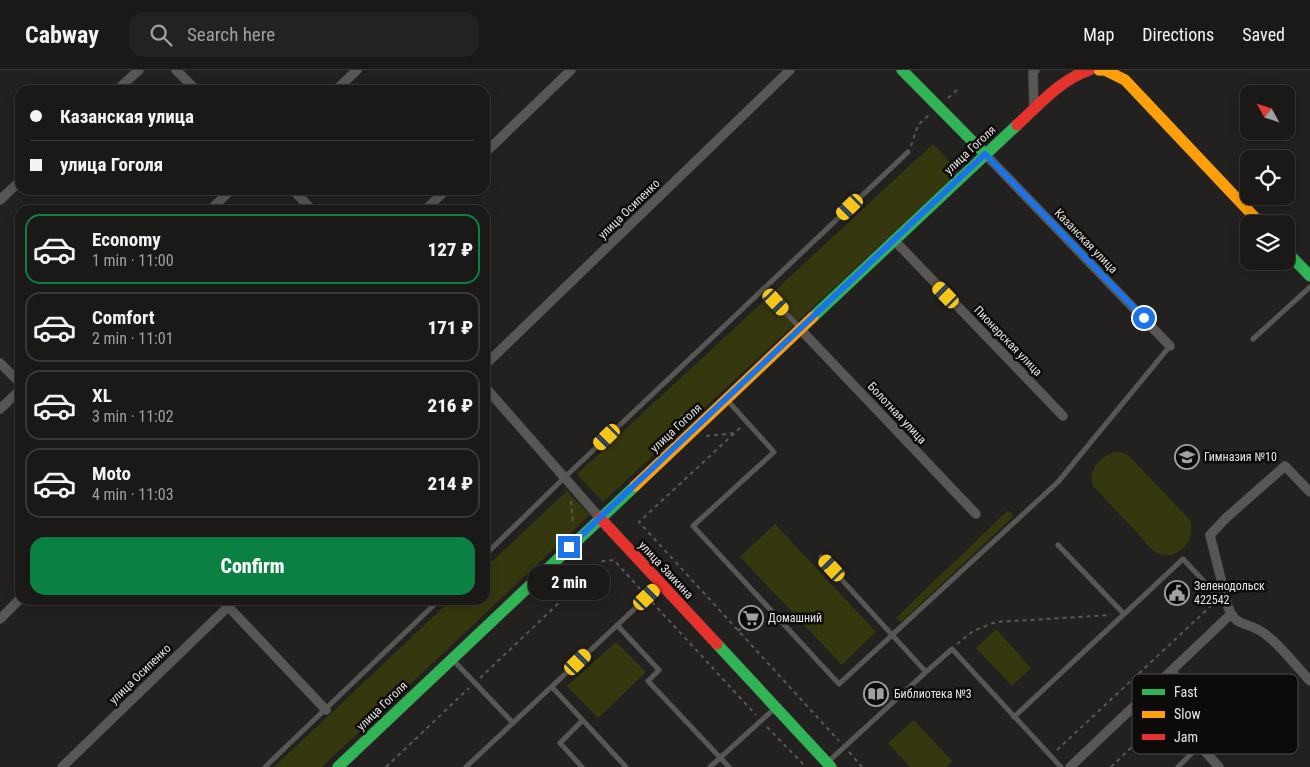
<!DOCTYPE html>
<meta charset="utf-8">
<style>
:root{--surface:#1a1918;--page:#232221;--text:#f1f3f6;--muted:#9fa0a2;--line:#383837;--accent:#0b8043}
body{margin:0;font-family:"Roboto Condensed",sans-serif;background:var(--page);color:var(--text);height:100vh;display:flex;flex-direction:column;font-size:19px;white-space:nowrap}
*{box-sizing:border-box;margin:0}
p{font-size:16px;color:var(--muted)}
.icon{flex:none;width:28px;height:28px;fill:none;stroke:currentColor;stroke-width:2;stroke-linecap:round;stroke-linejoin:round}
.map{position:relative;flex:1;overflow:hidden}
.panel{position:absolute;left:15px;top:135px;width:475px;height:400px;display:flex;flex-direction:column;background:var(--surface);border-radius:15px;box-shadow:0 2px 12px #0003,0 0 0 1px var(--line)}
.panel>*{flex:none}
.top-card{position:absolute;left:15px;top:15px;width:475px;height:110px;border-radius:15px;box-shadow:0 2px 12px #0003,0 0 0 1px var(--line);display:grid;align-content:center;height:110px;padding:0 15px;background:var(--surface)}
.needle{width:32px;rotate:310deg}
.controls{position:absolute;left:1240px;top:15px;display:grid;gap:10px}
.controls a{display:grid;place-items:center;width:55px;height:55px;border-radius:10px;background:var(--surface);box-shadow:0 2px 12px #0003,0 0 0 1px var(--line);font-size:25px}
.end{position:absolute;width:22px;height:22px;margin:-11px;border:6px solid #1a73e8;background:#fff;box-shadow:0 0 0 2px #fff}
.from{border-radius:50%}
.bubble{position:absolute;height:35px;border-radius:15px;background:var(--surface);box-shadow:0 2px 12px #0003,0 0 0 1px var(--line);font-size:16px;font-weight:800;line-height:35px;text-align:center}
.car{position:absolute;width:15px;height:30px;margin:-15px -8px;border-radius:6px;box-shadow:0 0 4px 1px #0007;background:linear-gradient(#f5c518 24%,#345 0 40%,#f5c518 0 76%,#345 0 86%,#f5c518 0)}
.top-card b{display:flex;align-items:center;gap:18px;height:48px;font-size:19px}
.top-card b+b{border-top:1px solid var(--line)}
.top-card i{width:12px;height:12px;background:var(--text)}
ul{padding:9px 0 0;list-style:none}
li{display:flex;align-items:center;gap:15px;height:70px;margin:0 10px 8px;padding:0 5px;border:2px solid var(--line);border-radius:15px}
li div{flex:1}
li b{display:block;font-size:19px}
li em{font-style:normal;font-weight:800}
li.active{border-color:var(--accent)}
li>.icon{width:45px;height:45px;stroke-width:1.5}
.cta{display:flex;gap:10px;margin-top:auto;padding:10px 15px}
.cta a{flex:1;height:58px;border-radius:15px;background:var(--accent);color:#fff;font-size:20px;font-weight:800;line-height:58px;text-align:center}
header{display:flex;align-items:center;gap:30px;box-sizing:border-box;height:70px;padding:0 25px;background:var(--surface);border-bottom:1px solid var(--line)}
header strong{font-size:24px}
nav{display:flex;gap:28px;margin-inline-start:auto;font-size:18px}
.search{width:350px;height:45px;background:var(--page);display:flex;align-items:center;gap:12px;box-sizing:border-box;padding:0 18px;border-radius:15px;color:var(--muted);font-size:19px}
.map>svg:first-child{display:block}
.green{fill:#35370e}
.lines{fill:none;stroke-linecap:round;stroke-linejoin:round}
.lane-casing{stroke:#3f3f3e;stroke-width:5.5}
.street-casing{stroke:#3f3f3e;stroke-width:10}
.fast-casing{stroke:#3f3f3e;stroke-width:12}
.slow-casing{stroke:#3f3f3e;stroke-width:12}
.jam-casing{stroke:#3f3f3e;stroke-width:12}
.path{stroke:#585857;stroke-width:2;stroke-dasharray:4 4;stroke-linecap:butt}
.lane{stroke:#585756;stroke-width:4.5}
.street{stroke:#585756;stroke-width:9}
.fast{stroke:#30b455;stroke-width:11}
.slow{stroke:#ff9f0a;stroke-width:11}
.jam{stroke:#e5322d;stroke-width:11}
.route{stroke:#1a73e8;stroke-width:6}
.labels{text-anchor:middle;stroke-width:5;stroke-linejoin:round;paint-order:stroke}
.street-label{font-size:12px;fill:#e6e5e4;stroke:#0c0b0a}
.poi-label{font-size:12px;fill:#e6e5e4;stroke:#0c0b0a;text-anchor:start}
.key{fill:#0c0b0a;stroke:#4d4c4b;stroke-width:1}
.key-label{font-size:14px;fill:#e6e5e4}
</style>
<header>
<strong>Cabway</strong>
<div class="search"><svg class="icon" aria-label="search" viewBox="0 0 24 24"><circle cx="10" cy="10" r="6"/><path d="M15 15l6 6"/></svg>Search here</div>
<nav><a>Map</a><a>Directions</a><a>Saved</a></nav>
</header>
<div class="map">
<svg width="1310" height="697" viewBox="0 0 1310 697">
<rect width="100%" height="100%" fill="#222120"/>
<path class="green" d="M933,74L959,102L603,432L577,404Z
M1114,382H1121L1128,385L1190,450C1198,471 1175,494 1155,482C1149,478 1144,470 1139,465C1124,449 1109,433 1094,417C1086,401 1099,388 1114,382Z
M567,421L590,445L322,697H274L451,530H485V498Z
M1008,440L1014,446L901,552L896,548Z
M775,454L876,562L842,595L740,487Z
M996,559L1031,598L1012,616L976,578Z
M616,572L646,602L598,648L567,616Z
M914,650L952,691L946,697H910L888,673Z"/>
<g class="lines">
<defs>
<path id="lane" d="M763,219L800,258
M1253,269L1310,217
M727,330L774,382L693,456L839,614L1058,412L1170,276
M1058,475L1124,544
M485,485L565,407L908,82
M821,487L926,602L829,691
M617,555L659,600L648,611L729,697
M454,591L513,653
M1173,601L1216,645L1218,652L1217,658L1178,697
M926,602L952,579L1061,697
M552,617L626,697
M1014,647L1183,489L1226,535
M265,697L439,530
M466,697L660,515
M582,697L560,673L582,651
M710,697L774,639"/>
<path id="street" d="M176,0L196,20
M117,20L139,0
M336,20L357,0
M1034,40L1033,2L1035,0
M485,83L571,0
M985,84L1170,276
M293,120L312,140
M0,130L20,111
M210,140L231,120
M425,140L446,120
M894,170L1063,346
M800,259L976,444
M0,293L20,313
M485,295L790,0
M485,317L600,448
M0,339L20,320
M1310,422L1285,396L1226,448L1210,465L1228,537C1237,557 1242,551 1257,559C1275,568 1296,596 1310,611
M222,530L326,640
M0,549L20,529
M1200,676L1219,697
M62,697L235,530
M1070,697L1231,544"/>
<path id="fast" d="M902,0L985,84
M1286,181L1310,206
M813,247L1017,55
M717,574L831,697
M338,697L635,416"/>
<path id="slow" d="M1099,0H1105L1125,10L1261,154
M635,416L813,247"/>
<path id="jam" d="M1017,55C1039,35 1060,10 1089,0
M600,448L717,574"/>
</defs>
<use href="#lane" class="lane-casing"/>
<use href="#street" class="street-casing"/>
<use href="#fast" class="fast-casing"/>
<use href="#slow" class="slow-casing"/>
<use href="#jam" class="jam-casing"/>
<path class="path" d="M948,28L957,20
M911,76L918,55L930,44
M681,345L686,351
M740,358L639,452L839,671
M706,366L736,363
M571,431L573,454
M652,532L756,645
M738,561L743,556
M957,574L973,561L996,552L1111,545
M480,608L603,491L614,490L642,521
M767,657L806,697
M1057,680L1214,533
M849,682L862,697
M386,697L469,618
M1111,697L1170,640L1157,627"/>
<use href="#lane" class="lane"/>
<use href="#street" class="street"/>
<use href="#fast" class="fast"/>
<use href="#slow" class="slow"/>
<use href="#jam" class="jam"/>
</g>
<g class="lines">
<path class="route" d="M569,477L985,84L1144,248"/>
</g>
<defs>
<symbol id="school-ring" viewBox="-11 -11 22 22"><circle r="9.5" fill="#0c0b0a" stroke="#a1a09f" stroke-width="1.5"/><path d="M0-5L7-2L0 1L-7-2ZM-4 1L0 2.5L4 1V4Q0 6-4 4Z" fill="#a1a09f"/></symbol>
<symbol id="civic-ring" viewBox="-11 -11 22 22"><circle r="9.5" fill="#0c0b0a" stroke="#a1a09f" stroke-width="1.5"/><path d="M-.6-6.5H3V-4.5H.6V-3L4-1V1h2V6H-6V1h2V-1L-.6-3ZM-1.2 2.5V6h2.4V2.5Z" fill="#a1a09f"/></symbol>
<symbol id="supermarket-ring" viewBox="-11 -11 22 22"><circle r="9.5" fill="#0c0b0a" stroke="#a1a09f" stroke-width="1.5"/><path d="M-6-5.5h2.5l.6 2H6L4.5 2H-2.5L-4.4-4H-6ZM-1.5 3.2a1.3 1.3 0 1 0 .1 0ZM3 3.2a1.3 1.3 0 1 0 .1 0Z" fill="#a1a09f"/></symbol>
<symbol id="library-ring" viewBox="-11 -11 22 22"><circle r="9.5" fill="#0c0b0a" stroke="#a1a09f" stroke-width="1.5"/><path d="M-6-4Q-3-5.5-.7-3.5V5Q-3 3-6 4ZM6-4Q3-5.5 .7-3.5V5Q3 3 6 4Z" fill="#a1a09f"/></symbol>
</defs>
<g fill-rule="evenodd">
<use href="#school-ring" x="1173" y="373" width="28" height="28"/>
<use href="#civic-ring" x="1163" y="509" width="28" height="28"/>
<use href="#supermarket-ring" x="737" y="534" width="28" height="28"/>
<use href="#library-ring" x="862" y="610" width="28" height="28"/>
</g>
<g class="labels">
<g class="street-label">
<text transform="translate(970 80) rotate(-43)" y="4">улица Гоголя</text>
<text transform="translate(629 139) rotate(-44)" y="4">улица Осипенко</text>
<text transform="translate(1086 171) rotate(46)" y="4">Казанская улица</text>
<text transform="translate(1008 271) rotate(46)" y="4">Пионерская улица</text>
<text transform="translate(897 343) rotate(47)" y="4">Болотная улица</text>
<text transform="translate(676 358) rotate(-43)" y="4">улица Гоголя</text>
<text transform="translate(666 500) rotate(47)" y="4">улица Заикина</text>
<text transform="translate(140 604) rotate(-44)" y="4">улица Осипенко</text>
<text transform="translate(382 636) rotate(-44)" y="4">улица Гоголя</text>
</g>
<g class="poi-label">
<text x="1204" y="391">Гимназия №10</text>
<text x="1194" y="520">Зеленодольск<tspan x="1194" dy="14">422542</tspan></text>
<text x="768" y="552">Домашний</text>
<text x="894" y="628">Библиотека №3</text>
</g>
</g>
<rect x="1132" y="604" width="166" height="80" rx="8" class="key"/>
<rect x="1142" y="619" width="23" height="6" fill="#30b455"/>
<rect x="1142" y="641" width="23" height="7" fill="#ff9f0a"/>
<rect x="1142" y="664" width="23" height="6" fill="#e5322d"/>
<g class="key-label">
<text x="1174" y="627">Fast</text>
<text x="1174" y="649">Slow</text>
<text x="1174" y="672">Jam</text>
</g>
</svg>
<div class="controls">
<a><svg class="needle" viewBox="-14 -14 28 28"><path d="M0-13l5 13h-10z" fill="#e53935"/><path d="M0 13l5-13h-10z" fill="#9fa0a2"/></svg></a>
<a><svg class="icon" aria-label="locate" viewBox="0 0 24 24"><circle cx="12" cy="12" r="6"/><path d="M12 2v4M12 18v4M2 12h4M18 12h4"/></svg></a>
<a><svg class="icon" aria-label="layers" viewBox="0 0 24 24"><path d="M12 4l9 5-9 5-9-5zM3 14l9 5 9-5"/></svg></a>
</div>
<i class="end from" style="left:1144px;top:248px"></i>
<i class="end" style="left:569px;top:477px"></i>
<div class="bubble" style="left:528px;top:495px;width:82px">2 min</div>
<i class="car" style="left:850px;top:137px;rotate:226deg"></i>
<i class="car" style="left:946px;top:225px;rotate:316deg"></i>
<i class="car" style="left:776px;top:232px;rotate:137deg"></i>
<i class="car" style="left:607px;top:367px;rotate:226deg"></i>
<i class="car" style="left:832px;top:498px;rotate:317deg"></i>
<i class="car" style="left:647px;top:527px;rotate:46deg"></i>
<i class="car" style="left:578px;top:592px;rotate:46deg"></i>
<div class="top-card">
<b><i class="from"></i>Казанская улица</b>
<b><i></i>улица Гоголя</b>
</div>
<section class="panel">
<ul>
<li class="active"><svg class="icon" aria-label="car" viewBox="0 0 24 24"><path d="M5 17H2v-5l4-1 3-4h7l3 4 3 1v5h-3M9 17h6M6 11h13"/><circle cx="7" cy="17" r="2"/><circle cx="17" cy="17" r="2"/></svg><div><b>Economy</b><p>1 min · 11:00</p></div><em>127 ₽</em></li>
<li><svg class="icon" aria-label="car" viewBox="0 0 24 24"><path d="M5 17H2v-5l4-1 3-4h7l3 4 3 1v5h-3M9 17h6M6 11h13"/><circle cx="7" cy="17" r="2"/><circle cx="17" cy="17" r="2"/></svg><div><b>Comfort</b><p>2 min · 11:01</p></div><em>171 ₽</em></li>
<li><svg class="icon" aria-label="car" viewBox="0 0 24 24"><path d="M5 17H2v-5l4-1 3-4h7l3 4 3 1v5h-3M9 17h6M6 11h13"/><circle cx="7" cy="17" r="2"/><circle cx="17" cy="17" r="2"/></svg><div><b>XL</b><p>3 min · 11:02</p></div><em>216 ₽</em></li>
<li><svg class="icon" aria-label="car" viewBox="0 0 24 24"><path d="M5 17H2v-5l4-1 3-4h7l3 4 3 1v5h-3M9 17h6M6 11h13"/><circle cx="7" cy="17" r="2"/><circle cx="17" cy="17" r="2"/></svg><div><b>Moto</b><p>4 min · 11:03</p></div><em>214 ₽</em></li>
</ul>
<div class="cta"><a>Confirm</a></div>
</section>
</div>
